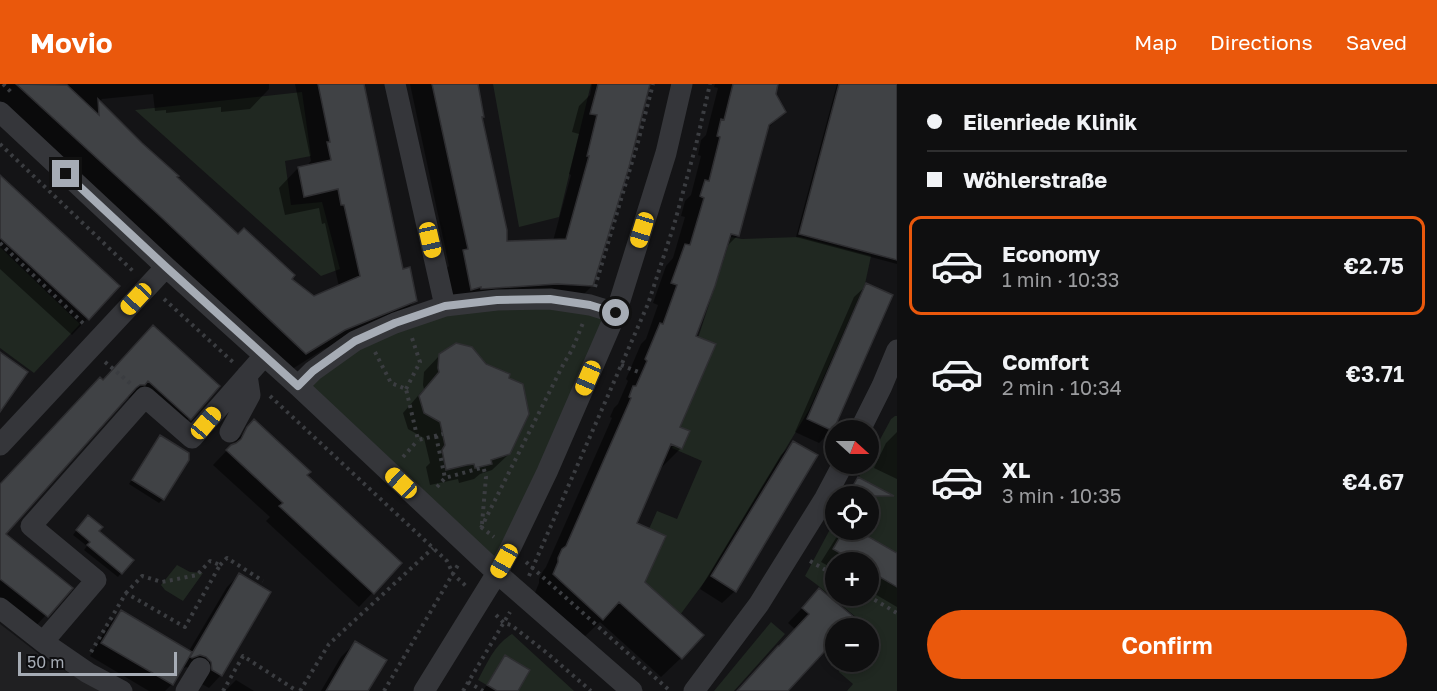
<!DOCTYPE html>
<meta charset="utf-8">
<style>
:root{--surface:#0f0f10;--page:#181819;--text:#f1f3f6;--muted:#9b9c9f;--line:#2f2f30;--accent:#ea580c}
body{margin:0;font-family:"Golos Text",sans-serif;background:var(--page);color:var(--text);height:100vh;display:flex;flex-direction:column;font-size:22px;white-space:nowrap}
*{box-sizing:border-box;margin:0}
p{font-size:20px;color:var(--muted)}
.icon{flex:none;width:33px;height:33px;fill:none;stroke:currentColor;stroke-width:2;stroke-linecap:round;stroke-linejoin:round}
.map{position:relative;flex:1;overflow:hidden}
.details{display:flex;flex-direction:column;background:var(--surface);width:540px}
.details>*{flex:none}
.top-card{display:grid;align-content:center;height:132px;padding:0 30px;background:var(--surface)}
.needle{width:39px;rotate:111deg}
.controls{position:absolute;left:825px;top:336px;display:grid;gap:12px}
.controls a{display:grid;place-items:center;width:54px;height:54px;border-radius:50%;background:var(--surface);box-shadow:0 3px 9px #0003,0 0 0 2px var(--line);font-size:30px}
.scale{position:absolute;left:18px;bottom:15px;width:159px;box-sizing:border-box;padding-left:6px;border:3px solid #a6acb5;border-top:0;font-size:16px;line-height:21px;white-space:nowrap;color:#a6acb5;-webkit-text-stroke:4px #0f0f11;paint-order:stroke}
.end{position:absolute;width:27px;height:27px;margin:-14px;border:8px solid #a6acb5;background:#111;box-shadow:0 0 0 3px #111}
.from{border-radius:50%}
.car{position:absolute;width:18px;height:36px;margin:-18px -9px;border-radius:8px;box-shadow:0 0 4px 2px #0007;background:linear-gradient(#f5c518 24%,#345 0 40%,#f5c518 0 76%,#345 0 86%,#f5c518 0)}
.top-card b{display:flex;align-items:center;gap:21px;height:57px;font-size:22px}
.top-card b+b{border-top:2px solid var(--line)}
.top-card i{width:15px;height:15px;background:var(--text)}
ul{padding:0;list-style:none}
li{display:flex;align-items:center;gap:18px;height:99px;margin:0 12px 9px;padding:0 18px;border:3px solid transparent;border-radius:12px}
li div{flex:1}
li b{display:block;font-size:22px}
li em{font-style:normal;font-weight:600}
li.selected{border-color:var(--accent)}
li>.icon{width:54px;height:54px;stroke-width:1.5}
.button{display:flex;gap:12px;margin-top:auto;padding:12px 30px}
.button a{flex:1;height:69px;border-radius:36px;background:var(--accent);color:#fff;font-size:24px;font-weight:600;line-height:69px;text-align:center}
header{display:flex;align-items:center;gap:36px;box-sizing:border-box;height:84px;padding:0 30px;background:var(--accent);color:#fff}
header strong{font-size:28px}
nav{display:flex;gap:33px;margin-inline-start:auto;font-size:21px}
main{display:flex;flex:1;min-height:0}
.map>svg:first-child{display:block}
.built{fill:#202022}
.green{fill:#202821;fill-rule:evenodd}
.shadow{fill:#0007}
.building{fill:#404245;stroke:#2e2e31;stroke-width:1.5}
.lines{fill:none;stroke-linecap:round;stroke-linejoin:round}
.path{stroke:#3b3d41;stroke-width:4;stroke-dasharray:3 4.5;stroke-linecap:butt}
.minor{stroke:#35363a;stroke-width:21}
.route{stroke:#a6acb5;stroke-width:8}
</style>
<header>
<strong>Movio</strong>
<nav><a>Map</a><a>Directions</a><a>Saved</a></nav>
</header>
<main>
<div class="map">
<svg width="897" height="607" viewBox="0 0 897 607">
<rect width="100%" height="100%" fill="#141416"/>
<path class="built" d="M0,540L48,577L101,607H0Z"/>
<path class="green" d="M493,0H591L559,133L519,143Z
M302,8L311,72L285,77L291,121L322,118L340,185L321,192L135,26Z
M731,153L742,155L800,153L871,172L865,200L809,326L708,493L680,531L634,488L639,466L656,473L666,453L649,445L657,427L677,435L702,377L672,364L713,261L698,254Z
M0,163L80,240L34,289L0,264Z
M497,216L616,229L497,489L298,302L355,257Z
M895,332H897V607H847L853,600L839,588L841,578H868V544H859L863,539L816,500L805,492L835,436L836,446H868V412H848L866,380H868L869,376L891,335ZM836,478H868V512H836Z
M177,481L190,488L203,489L183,517L165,506L161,501Z
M771,538L785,550L734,607H714Z
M512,550L574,607H497L478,596C487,579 495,560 512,550Z"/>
<path class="shadow" d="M0,0H269V5L250,25L221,28V23L166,29V26L155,27L153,10L102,15L99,19L175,94L238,151L313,214L339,203L325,139L322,140L319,124L285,131L279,104L298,84L309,82V79L311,77L295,0H363L402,186L416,216L396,236L324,265L286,289L0,22Z
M410,0H476L483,33L481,34L505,159L553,157L571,91L569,90L579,50L572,48L579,22L590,11L592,0H648L592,202L573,221L452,224L445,186L449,182Z
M715,0H777L775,10L784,28L766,46L738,151L724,165L694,253L678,344L688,348L681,364L661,384L659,383L635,440L643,498L681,574L661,593L600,538L582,555L534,511L539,499V495L543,487L546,483L612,334L610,333L614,324L618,320L628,297L626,295L641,260L646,255L658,221L653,219L666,182L673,174L685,133L681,132L685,117L691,111L701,72L698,71L701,56L706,51L718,4L714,3Z
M837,0H897V180L796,153Z
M0,94L118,202L72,251L0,185Z
M867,201L832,346L819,359L795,348L854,213Z
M140,257L218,303L176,348L134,310L130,314H125L4,450L71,504L33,545L0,519V401L103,297Z
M440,271L509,370L492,386L480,390L474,395L459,399L458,395L430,401L426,383L430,379L424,354L408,345L403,329L424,305L423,301L424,288Z
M255,337L305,391L400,479L359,523L266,437L270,433L213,381Z
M897,348V395L874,384L886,359Z
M160,353L163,415L159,419L129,400L156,357Z
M793,359L735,507L722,519L700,505L781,371Z
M859,395L872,402L866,412H848L855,398Z
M84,436L97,447L121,489L118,493L84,466L87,462L73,451Z
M844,446H854L897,471V523L868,506V478H836V486L821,478L836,454Z
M239,491L221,591L209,604L200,599L193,585L186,583L180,586L172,600L165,607H149L90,572L109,540L121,528L189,567L227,503Z
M819,506L860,541L856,544H836V567L829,574L822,568L786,607H737L795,545L788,539Z
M355,559L367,607H321L341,573Z
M505,573L516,607H483L501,577Z
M236,596L254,607H225Z"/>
<path class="building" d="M16,0L67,1L99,31L98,15L142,59L179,92L177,93L238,150L244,144L295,191L292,195L314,212L360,192L344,121H341L338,105L304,113L298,83L331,76L327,58H330L318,0H364L403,185L410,183L417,217L345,246L306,270L161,133Z
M432,0H478L484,33H482L507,146V157L566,155L589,72H587L597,31L590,30L598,0H650L629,83L593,202L557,200L481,205V203L471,206L463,166L468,165Z
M733,0H778L776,10L786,28L769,41L739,152L731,150L715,202L696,252L716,260L680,343L690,347L682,365L671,360L637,439L666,452L645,498L704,551L682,575L619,518L603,536L553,490L558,478V474L562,465L566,462L631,314L629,313L633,302H636L647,277L645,275L660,239L663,240L677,201L671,199L685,160L690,161L704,114L700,112L705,96L709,97L720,53L717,52L721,35L724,36Z
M839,0H897V176L799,150Z
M0,91L120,202L89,236L0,154Z
M866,199L893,211L833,347L807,335Z
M153,241L220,302L191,336L148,297L145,301H140L136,304L6,450L73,504L48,533L0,495V400L100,293L103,296Z
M456,259L472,263L486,280L510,290L509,294L523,300L529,330L510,370L491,376L492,380L475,384L474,380L467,381L446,386L442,366L445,361L440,338L424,329L419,312L439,288L438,284L439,270Z
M0,268L28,288L0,328Z
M254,335L311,388L307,391L402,479L374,510L279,422L283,419L226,366L231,361L236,359L241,355L247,343Z
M160,351L189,369V376L164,416L132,396Z
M793,357L818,371L736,508L711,492Z
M858,393L894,412H860L850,407Z
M88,431L103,443L99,447L134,476L122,490L87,461L90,458L76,446Z
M844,446H857L897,469V503L868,486V478H856L833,465Z
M239,489L271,508L222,592L212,586L211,578L206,573L200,571L192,574L190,573Z
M819,504L867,544H836V555L788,607H737L778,562H779L809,530L802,524Z
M121,526L192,568L173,601L101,559Z
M355,557L387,576L368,607H326Z
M505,571L530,586L518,607H497L487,601Z"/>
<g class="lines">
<path class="path" d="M3,0L13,10
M0,60L134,188
M0,159L86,242
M595,203L638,58L653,0
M164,215L234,279
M375,268L391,299L406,305L418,356L443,350
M105,278L131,300
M621,281L641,289
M406,305L420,278L412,254
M270,312L447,477L453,490L467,503
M436,352L445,394
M403,373L418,356
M437,403L445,394L484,383
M482,440L486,393L483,382
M481,443L494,453
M481,444L564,279L572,266L583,239
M810,477L836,492
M526,478L670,607
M220,481L227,474L263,497
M529,492L648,220L674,141L696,61L710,0
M868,512L897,529
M496,531L504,539L511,541L547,569L591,607
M91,568L126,509L185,543L220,481L210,477L197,491L162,498L142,492L126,509
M468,598L483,607
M223,607L243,572L297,607
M300,607L329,560L433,464
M384,607L458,481
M463,607L510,528"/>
<path class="minor" d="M395,0L445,222
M0,28L166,183L298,302L497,489L632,607
M298,302L313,287L355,257L395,239L445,222L497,216L550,215L590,221L616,229
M860,346L882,302L897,266
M230,348L250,311L247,291
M0,361L166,183
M0,524L43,558L88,589L122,607
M43,558L96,496L31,442L145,313L192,354L264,272
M186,607L200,584
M424,607L497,489L510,465L547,388L616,229L666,69L682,0
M694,607L759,520L825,414L843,380"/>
</g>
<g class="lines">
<path class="route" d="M66,90L166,183L298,302L313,287L355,257L395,239L445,222L497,216L550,215L590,221L616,229"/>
</g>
</svg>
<div class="controls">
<a><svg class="needle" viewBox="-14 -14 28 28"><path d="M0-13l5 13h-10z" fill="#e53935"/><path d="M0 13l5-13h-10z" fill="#9b9c9f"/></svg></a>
<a><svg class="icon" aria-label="locate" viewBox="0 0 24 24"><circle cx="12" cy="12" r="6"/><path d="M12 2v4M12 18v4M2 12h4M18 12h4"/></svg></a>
<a>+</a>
<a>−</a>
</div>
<div class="scale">50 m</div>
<i class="end from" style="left:616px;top:229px"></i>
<i class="end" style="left:66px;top:90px"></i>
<i class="car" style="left:642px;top:146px;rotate:197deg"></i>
<i class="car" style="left:430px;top:156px;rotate:167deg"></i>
<i class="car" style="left:136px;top:215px;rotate:223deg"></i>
<i class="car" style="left:588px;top:294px;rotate:203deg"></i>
<i class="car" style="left:206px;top:339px;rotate:40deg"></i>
<i class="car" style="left:401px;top:399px;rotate:313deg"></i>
<i class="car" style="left:504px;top:477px;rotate:209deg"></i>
</div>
<section class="details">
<div class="top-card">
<b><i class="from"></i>Eilenriede Klinik</b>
<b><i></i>Wöhlerstraße</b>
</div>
<ul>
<li class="selected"><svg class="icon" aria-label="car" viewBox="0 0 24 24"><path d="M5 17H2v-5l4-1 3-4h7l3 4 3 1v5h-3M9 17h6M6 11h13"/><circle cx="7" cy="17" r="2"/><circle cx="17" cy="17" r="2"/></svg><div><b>Economy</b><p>1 min · 10:33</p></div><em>€2.75</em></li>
<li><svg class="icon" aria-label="car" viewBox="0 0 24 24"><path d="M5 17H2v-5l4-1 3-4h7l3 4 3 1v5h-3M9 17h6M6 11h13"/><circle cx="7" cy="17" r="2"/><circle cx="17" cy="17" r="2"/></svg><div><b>Comfort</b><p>2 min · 10:34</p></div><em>€3.71</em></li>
<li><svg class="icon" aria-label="car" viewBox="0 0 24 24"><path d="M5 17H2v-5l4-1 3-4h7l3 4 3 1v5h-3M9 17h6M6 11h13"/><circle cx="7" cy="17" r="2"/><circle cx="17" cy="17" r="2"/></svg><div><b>XL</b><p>3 min · 10:35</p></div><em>€4.67</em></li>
</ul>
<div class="button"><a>Confirm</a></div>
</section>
</main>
